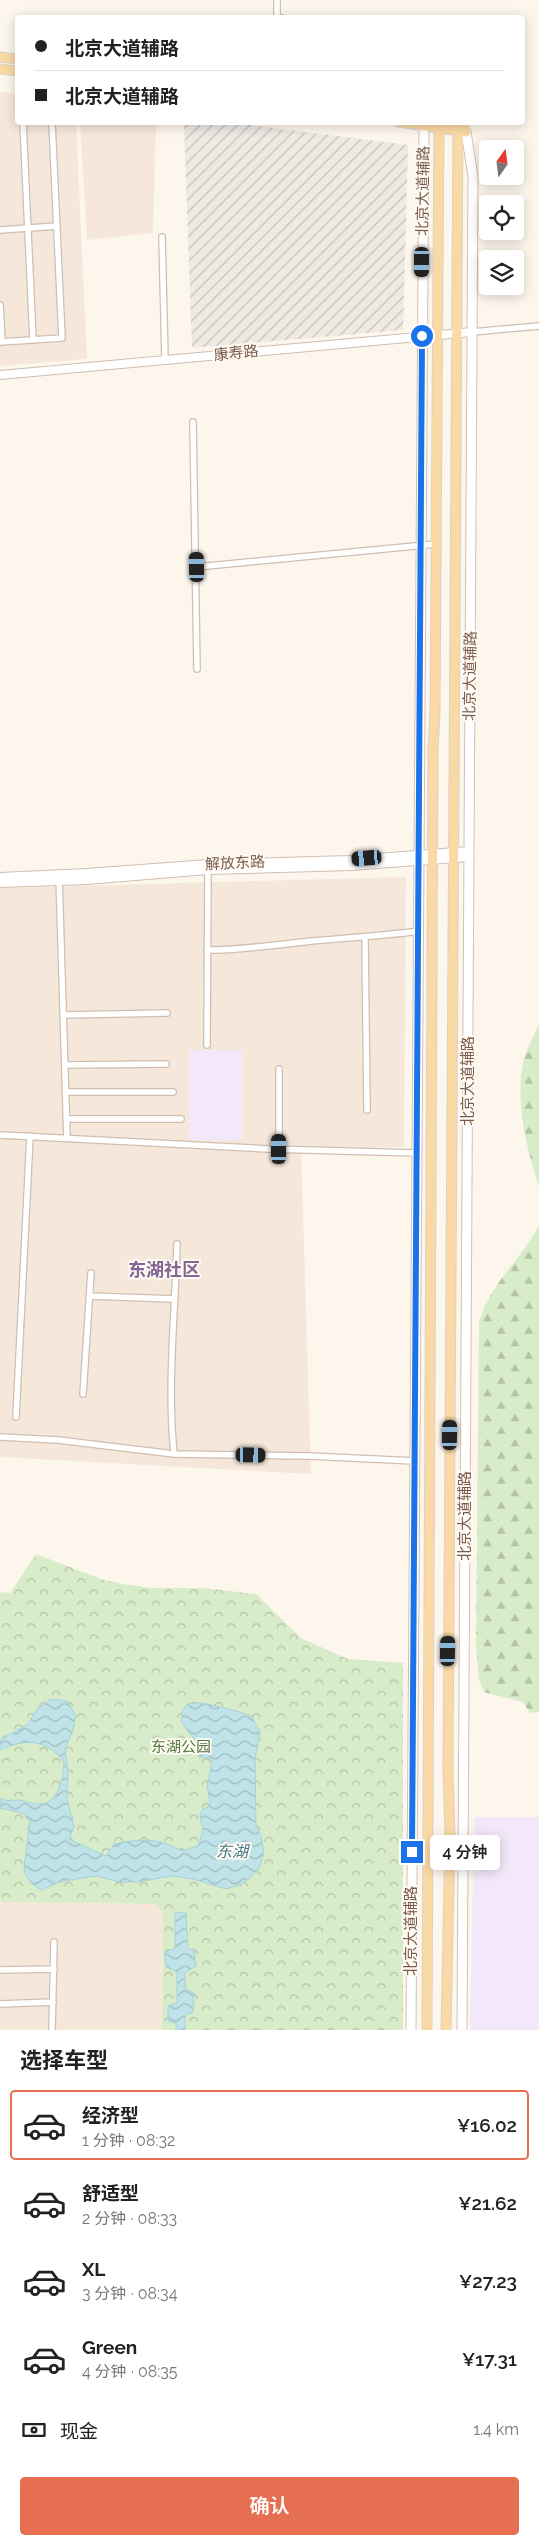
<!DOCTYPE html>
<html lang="zh">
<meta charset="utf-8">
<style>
:root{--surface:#fff;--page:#f2f2f2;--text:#222;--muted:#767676;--line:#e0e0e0;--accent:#e76f51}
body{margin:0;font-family:Raleway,"Noto Sans SC",sans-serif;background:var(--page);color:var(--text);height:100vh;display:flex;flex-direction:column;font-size:19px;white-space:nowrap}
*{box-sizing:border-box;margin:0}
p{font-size:16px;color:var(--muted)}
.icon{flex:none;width:28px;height:28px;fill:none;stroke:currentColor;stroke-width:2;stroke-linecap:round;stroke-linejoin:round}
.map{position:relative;height:2030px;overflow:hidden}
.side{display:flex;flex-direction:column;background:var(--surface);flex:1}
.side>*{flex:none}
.hud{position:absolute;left:15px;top:15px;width:510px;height:110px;border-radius:5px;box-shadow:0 2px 12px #0003;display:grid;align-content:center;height:110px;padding:0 20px;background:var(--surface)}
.needle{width:32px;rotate:14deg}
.controls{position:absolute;left:479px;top:140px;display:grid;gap:10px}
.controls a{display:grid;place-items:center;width:45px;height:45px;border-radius:5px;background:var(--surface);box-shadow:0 2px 12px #0003;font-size:25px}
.end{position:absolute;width:22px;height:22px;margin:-11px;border:6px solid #1a73e8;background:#fff;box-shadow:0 0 0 2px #fff}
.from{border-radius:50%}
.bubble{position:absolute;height:35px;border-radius:5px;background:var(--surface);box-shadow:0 2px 12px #0003;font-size:16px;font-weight:600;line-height:35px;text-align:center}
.car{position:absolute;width:15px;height:30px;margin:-15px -8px;border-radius:6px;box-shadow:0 0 4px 1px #0007;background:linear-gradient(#222 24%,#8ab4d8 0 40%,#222 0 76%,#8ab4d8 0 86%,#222 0)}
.hud b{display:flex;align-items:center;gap:18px;height:48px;font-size:19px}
.hud b+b{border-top:1px solid var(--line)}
.hud i{width:12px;height:12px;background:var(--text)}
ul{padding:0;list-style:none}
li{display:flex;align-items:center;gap:15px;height:70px;margin:0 10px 8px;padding:0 10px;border:2px solid transparent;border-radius:5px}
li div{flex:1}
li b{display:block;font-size:19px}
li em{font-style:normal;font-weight:600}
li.selected{border-color:var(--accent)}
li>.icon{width:45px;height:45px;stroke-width:1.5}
h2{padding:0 20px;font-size:22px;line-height:60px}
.pay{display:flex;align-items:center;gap:12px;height:55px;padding:0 20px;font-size:19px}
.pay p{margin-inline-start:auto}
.cta{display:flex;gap:10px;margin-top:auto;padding:10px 20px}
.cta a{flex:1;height:58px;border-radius:5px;background:var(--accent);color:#fff;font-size:20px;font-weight:600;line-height:58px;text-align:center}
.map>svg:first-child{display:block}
.residential{fill:#f5e8da}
.industrial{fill:url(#industrial-furrows)}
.education{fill:#f3e8fa}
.forest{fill:url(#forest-firs)}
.park{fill:url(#park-crowns)}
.water{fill:url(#water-waves);stroke:#a5d3da}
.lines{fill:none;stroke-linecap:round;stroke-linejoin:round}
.minor-casing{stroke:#d1beb0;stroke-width:8}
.tertiary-casing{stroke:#d1beb0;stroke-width:10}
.secondary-casing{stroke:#d6c0b0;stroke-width:11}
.primary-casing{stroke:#dad1cd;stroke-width:11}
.minor{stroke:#fff;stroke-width:5.5}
.tertiary{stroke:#fff;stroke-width:8}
.secondary{stroke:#fff;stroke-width:9}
.primary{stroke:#fbd9a5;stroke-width:9}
.route{stroke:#1a73e8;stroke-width:6}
.labels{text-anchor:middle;stroke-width:4;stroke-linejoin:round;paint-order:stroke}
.street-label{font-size:15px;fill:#7a5c4d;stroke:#fffaf3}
.park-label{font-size:15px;fill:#537a41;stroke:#fffaf3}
.water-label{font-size:16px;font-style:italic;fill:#437c86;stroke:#fffaf3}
.quarter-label{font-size:18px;font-weight:bold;fill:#846695;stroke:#fffaf3}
</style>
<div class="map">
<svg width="539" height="2030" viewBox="0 0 539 2030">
<defs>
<pattern id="industrial-furrows" width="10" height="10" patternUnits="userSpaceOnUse" patternTransform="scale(1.25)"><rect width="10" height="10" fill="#efe9e4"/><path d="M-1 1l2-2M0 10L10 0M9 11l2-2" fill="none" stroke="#c7c0bb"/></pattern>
<pattern id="forest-firs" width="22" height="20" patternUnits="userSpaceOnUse" patternTransform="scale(1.25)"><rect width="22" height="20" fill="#d8ecc9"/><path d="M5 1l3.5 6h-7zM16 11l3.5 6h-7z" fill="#b4c2a5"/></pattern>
<pattern id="park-crowns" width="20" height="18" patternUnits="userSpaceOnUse" patternTransform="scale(1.25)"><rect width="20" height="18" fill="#d8ecc9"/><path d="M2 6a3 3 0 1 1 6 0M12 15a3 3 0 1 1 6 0" fill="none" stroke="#b4c2a5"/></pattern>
<pattern id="water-waves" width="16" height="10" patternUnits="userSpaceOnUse" patternTransform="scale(1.25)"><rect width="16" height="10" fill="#bfe3e8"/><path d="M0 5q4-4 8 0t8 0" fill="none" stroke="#a0bbbe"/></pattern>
</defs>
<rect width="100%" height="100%" fill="#fdf6ec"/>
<path class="residential" d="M0,92L17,94L18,122L76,123L87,359L0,366Z
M80,123H156L153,233L87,240Z
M406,877L404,1147L301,1148L311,1474L0,1457V888Z
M0,1902L156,1904L163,1914L162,2030H0Z"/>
<path class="industrial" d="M184,123H235L408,145L403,330L192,348Z"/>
<path class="education" d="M189,1050H242V1140H189Z
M474,1817H539V2030H470Z"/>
<path class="forest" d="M539,1024V1187C527,1149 515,1104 523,1064C525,1051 534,1036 539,1024Z
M539,1225V1712L530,1713L523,1702L484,1692L479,1680L476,1648L479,1323C488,1285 522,1259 539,1225Z"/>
<path class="park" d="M36,1554L101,1579L123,1584L153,1588H203L256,1594L301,1638L348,1659L403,1663V2030H162L163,1914L156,1904L0,1902V1592L10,1593Z"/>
<path class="water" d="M51,1699L67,1701L76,1716L72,1733L65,1749L68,1771L67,1799L74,1826L69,1839L106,1856L114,1844C139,1839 159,1837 181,1851L198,1846L203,1831L200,1814L203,1809L208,1807L210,1802L207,1785L212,1762L209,1758L199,1757L198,1745L181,1721C182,1715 182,1708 188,1704C197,1699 244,1712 252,1717L260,1732L255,1759L256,1826L261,1836L264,1853L259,1868L251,1877L242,1884L226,1889L193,1879L172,1876L137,1882H120L96,1876L83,1878L59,1882L42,1890C33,1887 26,1878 24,1869L30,1822L23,1813L0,1808V1798C7,1802 11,1800 19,1800C27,1801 34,1805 42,1804C60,1801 63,1776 64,1762C47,1739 25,1738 0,1750V1740L28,1724L37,1709Z
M181,1912L186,1913L188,1949L194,1950L196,1966L185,1973V1989L194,1993L193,2012L185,2015V2030H176V2023L168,2021V2006L177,2003V1972L166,1967L165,1952L175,1948V1913Z"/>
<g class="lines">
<defs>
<path id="minor" d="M277,0V17L282,18
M23,122L33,340
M0,230L57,226
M162,237L165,360
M0,305L2,342
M472,332L539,326
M0,342L62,338L52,123
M193,422L197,669
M197,567L436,544
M59,878L67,1138
M365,939L367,1110
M207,950C242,950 276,945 311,941C347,938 383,936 419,931
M64,1015L167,1013
M207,1045L208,868
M65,1065L166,1064
M66,1092H173
M66,1119H181
M0,1135L269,1149L417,1153
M279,1149V1069
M90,1296L175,1299
M83,1394L91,1273
M16,1417L30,1136
M0,1437L58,1440L174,1454L309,1456L415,1461
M174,1454C167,1385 175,1314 177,1244
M0,1970L54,1969
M0,2004L53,2002
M52,2030L54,1942"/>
<path id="tertiary" d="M0,375L472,332
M0,877L87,873L208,864L350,860L469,851
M0,883L87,880L208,870L351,866L469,857"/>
<path id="secondary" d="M411,2030L424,122
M462,2030L473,176L466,132"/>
<path id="primary" d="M0,57L18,59
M0,69L18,71
M399,122L466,132L460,122
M427,2030L433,751L435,711L439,122
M446,2030L450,1835L448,1769L458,122"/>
</defs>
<use href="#minor" class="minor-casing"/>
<use href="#tertiary" class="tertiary-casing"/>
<use href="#secondary" class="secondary-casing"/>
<use href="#primary" class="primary-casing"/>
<use href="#minor" class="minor"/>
<use href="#tertiary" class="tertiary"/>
<use href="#secondary" class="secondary"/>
<use href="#primary" class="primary"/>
</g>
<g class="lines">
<path class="route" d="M412,1852L422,336"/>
</g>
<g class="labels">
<g class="street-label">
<text transform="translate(423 191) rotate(-89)" y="5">北京大道辅路</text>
<text transform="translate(236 353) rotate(-6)" y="5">康寿路</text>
<text transform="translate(470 676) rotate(-89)" y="5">北京大道辅路</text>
<text transform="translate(235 863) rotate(-3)" y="5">解放东路</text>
<text transform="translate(468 1081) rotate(-90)" y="5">北京大道辅路</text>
<text transform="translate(465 1516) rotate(-90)" y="5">北京大道辅路</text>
<text transform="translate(411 1931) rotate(-90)" y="5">北京大道辅路</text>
</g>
<g class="park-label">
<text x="181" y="1752">东湖公园</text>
</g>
<g class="water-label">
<text x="232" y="1857">东湖</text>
</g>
<g class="quarter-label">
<text x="164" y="1276">东湖社区</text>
</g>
</g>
</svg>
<div class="controls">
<a><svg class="needle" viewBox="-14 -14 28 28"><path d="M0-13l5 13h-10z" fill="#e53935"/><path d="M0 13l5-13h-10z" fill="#767676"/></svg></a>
<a><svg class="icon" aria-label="locate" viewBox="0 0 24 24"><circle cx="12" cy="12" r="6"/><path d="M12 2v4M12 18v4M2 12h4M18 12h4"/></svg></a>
<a><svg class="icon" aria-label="layers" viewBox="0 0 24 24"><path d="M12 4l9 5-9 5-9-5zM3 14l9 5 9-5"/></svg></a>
</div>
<i class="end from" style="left:422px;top:336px"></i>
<i class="end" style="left:412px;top:1852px"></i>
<div class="bubble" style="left:430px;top:1835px;width:70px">4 分钟</div>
<i class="car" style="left:422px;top:262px;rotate:180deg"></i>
<i class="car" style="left:197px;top:567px;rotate:359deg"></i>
<i class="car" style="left:367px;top:858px;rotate:265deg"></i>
<i class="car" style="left:279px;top:1149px;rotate:0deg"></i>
<i class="car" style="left:450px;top:1435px;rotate:1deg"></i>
<i class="car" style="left:251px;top:1455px;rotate:91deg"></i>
<i class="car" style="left:448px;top:1651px;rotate:1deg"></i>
<div class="hud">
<b><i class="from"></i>北京大道辅路</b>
<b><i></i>北京大道辅路</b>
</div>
</div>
<section class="side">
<h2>选择车型</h2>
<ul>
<li class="selected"><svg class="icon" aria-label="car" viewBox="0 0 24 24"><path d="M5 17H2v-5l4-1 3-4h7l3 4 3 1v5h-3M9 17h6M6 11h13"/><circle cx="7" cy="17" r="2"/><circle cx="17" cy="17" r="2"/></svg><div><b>经济型</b><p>1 分钟 · 08:32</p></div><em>¥16.02</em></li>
<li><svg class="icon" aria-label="car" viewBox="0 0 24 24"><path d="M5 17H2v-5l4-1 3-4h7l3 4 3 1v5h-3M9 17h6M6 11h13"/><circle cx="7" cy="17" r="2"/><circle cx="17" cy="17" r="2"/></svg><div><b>舒适型</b><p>2 分钟 · 08:33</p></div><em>¥21.62</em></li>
<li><svg class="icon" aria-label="car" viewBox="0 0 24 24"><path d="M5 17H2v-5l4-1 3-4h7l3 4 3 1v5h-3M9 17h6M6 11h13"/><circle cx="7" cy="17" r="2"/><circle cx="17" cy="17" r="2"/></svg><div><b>XL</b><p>3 分钟 · 08:34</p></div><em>¥27.23</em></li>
<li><svg class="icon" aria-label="car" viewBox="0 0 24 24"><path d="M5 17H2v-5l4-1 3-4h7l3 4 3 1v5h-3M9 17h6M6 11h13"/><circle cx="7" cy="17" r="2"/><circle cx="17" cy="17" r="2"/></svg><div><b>Green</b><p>4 分钟 · 08:35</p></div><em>¥17.31</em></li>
</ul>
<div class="pay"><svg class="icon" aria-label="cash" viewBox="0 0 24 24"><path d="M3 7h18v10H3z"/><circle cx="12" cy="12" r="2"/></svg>现金<p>1.4 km</p></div>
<div class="cta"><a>确认</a></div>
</section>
